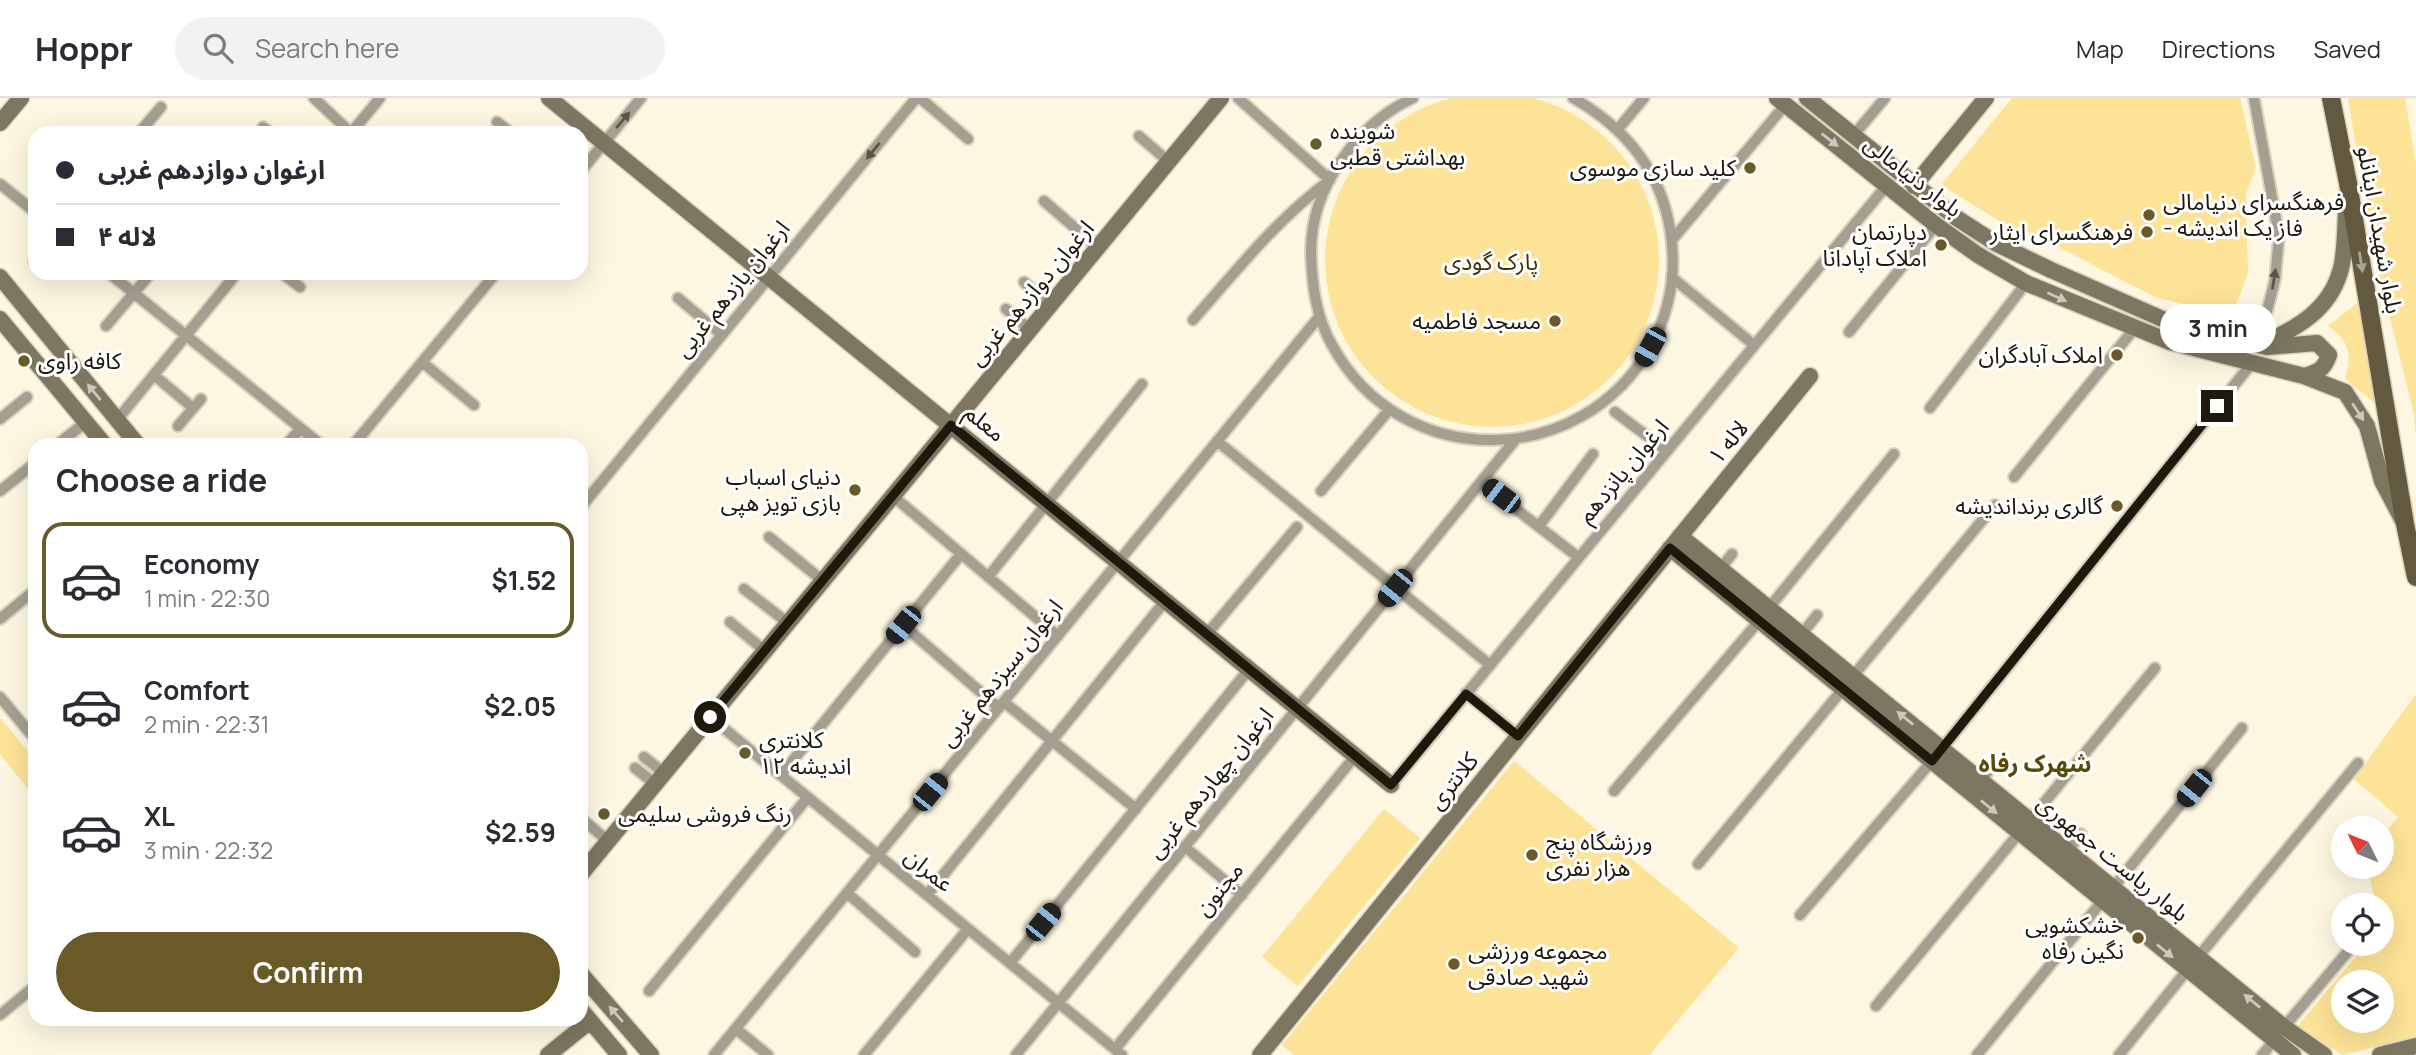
<!DOCTYPE html>
<meta charset="utf-8">
<style>
:root{--surface:#fff;--page:#f2f2f3;--text:#2b2b33;--muted:#7c7c81;--line:#e1e1e2;--accent:#6a5a27}
body{margin:0;font-family:Manrope,"Noto Sans Arabic",sans-serif;background:var(--page);color:var(--text);height:100vh;display:flex;flex-direction:column;font-size:26px;white-space:nowrap}
*{box-sizing:border-box;margin:0}
p{font-size:23px;color:var(--muted)}
.icon{flex:none;width:38px;height:38px;fill:none;stroke:currentColor;stroke-width:2;stroke-linecap:round;stroke-linejoin:round}
.map{position:relative;flex:1;overflow:hidden}
.sheet{position:absolute;left:28px;top:340px;width:560px;height:588px;display:flex;flex-direction:column;background:var(--surface);border-radius:21px;box-shadow:0 7px 28px #0002}
.sheet>*{flex:none}
.banner{position:absolute;left:28px;top:28px;width:560px;height:154px;border-radius:21px;box-shadow:0 7px 28px #0002;display:grid;align-content:center;height:154px;padding:0 28px;background:var(--surface)}
.needle{width:46px;rotate:313deg}
.buttons{position:absolute;left:2331px;top:718px;display:grid;gap:14px}
.buttons a{display:grid;place-items:center;width:63px;height:63px;border-radius:50%;background:var(--surface);box-shadow:0 7px 28px #0002;font-size:35px}
.end{position:absolute;width:32px;height:32px;margin:-16px;border:9px solid #1d190c;background:#fff;box-shadow:0 0 0 4px #fff}
.from{border-radius:50%}
.bubble{position:absolute;height:49px;border-radius:24px;background:var(--surface);box-shadow:0 7px 28px #0002;font-size:23px;font-weight:700;line-height:49px;text-align:center}
.car{position:absolute;width:21px;height:42px;margin:-21px -10px;border-radius:9px;box-shadow:0 0 5px 2px #0007;background:linear-gradient(#222 24%,#8ab4d8 0 40%,#222 0 76%,#8ab4d8 0 86%,#222 0)}
.banner b{display:flex;align-items:center;gap:24px;height:66px;font-size:26px}
.banner b+b{border-top:2px solid var(--line)}
.banner i{width:18px;height:18px;background:var(--text)}
ul{padding:0;list-style:none}
li{display:flex;align-items:center;gap:21px;height:116px;margin:0 14px 10px;padding:0 14px;border:4px solid transparent;border-radius:21px}
li div{flex:1}
li b{display:block;font-size:26px}
li em{font-style:normal;font-weight:700}
li.active{border-color:var(--accent)}
li>.icon{width:63px;height:63px;stroke-width:1.5}
h2{padding:0 28px;font-size:32px;line-height:84px}
.cta{display:flex;gap:14px;margin-top:auto;padding:14px 28px}
.cta a{flex:1;height:80px;border-radius:42px;background:var(--accent);color:#fff;font-size:28px;font-weight:700;line-height:80px;text-align:center}
header{display:flex;align-items:center;gap:42px;box-sizing:border-box;height:98px;padding:0 35px;background:var(--surface);border-bottom:2px solid var(--line)}
header strong{font-size:33px}
nav{display:flex;gap:38px;margin-inline-start:auto;font-size:24px}
.search{width:490px;height:63px;background:var(--page);display:flex;align-items:center;gap:18px;box-sizing:border-box;padding:0 24px;border-radius:38px;color:var(--muted);font-size:26px}
.map>svg:first-child{display:block}
.green{fill:#fde397;fill-rule:evenodd}
.lines{fill:none;stroke-linecap:round;stroke-linejoin:round}
.street-casing{stroke:#d9d3be;stroke-width:14}
.secondary-casing{stroke:#d9d3be;stroke-width:19}
.primary-casing{stroke:#d9d3be;stroke-width:21}
.street{stroke:#a49f90;stroke-width:10}
.secondary{stroke:#7d7660;stroke-width:16}
.primary{stroke:#62593e;stroke-width:18}
.oneway{fill:#5a5547}
.oneway2{fill:#cbc8bf}
.oneway3{fill:#a9a495}
.route{stroke:#1d190c;stroke-width:9}
.poi-dot{fill:#6a5a27;stroke:#fff;stroke-width:2.5}
.labels{text-anchor:middle;stroke-width:6;stroke-linejoin:round;paint-order:stroke}
.poi-label{font-size:23px;fill:#1d190c;stroke:#fff;text-anchor:end}
.street-label{font-size:23px;fill:#1d190c;stroke:#fff}
.park-label{font-size:23px;fill:#3f3204;stroke:#fff}
.neighbourhood-label{font-size:24px;font-weight:bold;fill:#5b4908;stroke:#fff}
</style>
<header>
<strong>Hoppr</strong>
<div class="search"><svg class="icon" aria-label="search" viewBox="0 0 24 24"><circle cx="10" cy="10" r="6"/><path d="M15 15l6 6"/></svg>Search here</div>
<nav><a>Map</a><a>Directions</a><a>Saved</a></nav>
</header>
<div class="map">
<svg width="2416" height="957" viewBox="0 0 2416 957">
<rect width="100%" height="100%" fill="#fdf6e0"/>
<path class="green" d="M1325 162a167 167 0 1 1 334 0a167 167 0 1 1-334 0Z
M2012,0H2240L2256,70L2246,95L2248,175L2232,218L2155,199L2037,138L2001,124L1941,87Z
M2348,0H2405L2416,66V339L2414,316L2372,148Z
M2361,202L2382,311L2345,281C2352,256 2350,243 2328,228Z
M2416,596V938L2344,957L2295,931L2367,845H2382V807H2376L2367,768H2382V738L2398,719L2354,681ZM2343,884H2382V922H2343Z
M0,620L35,662V686L28,691L0,656Z
M1514,663L1739,850L1649,957H1294L1282,947Z
M1384,711L1420,740L1298,888L1262,859Z"/>
<g class="lines">
<defs>
<path id="street" d="M314,0L351,35
M920,0L968,41
M1413,0C1356,27 1310,91 1311,156C1312,187 1316,219 1332,247C1401,374 1581,373 1651,248C1671,211 1677,172 1670,131C1660,72 1624,29 1573,0
M2254,0L2279,138L2275,182L2258,248
M497,24L511,35
M263,29L271,35
M1618,31L1644,0
M139,35L161,9
M351,35L380,0
M1139,38L1169,64
M1853,38L1885,0
M581,73L641,0
M0,86L35,114
M1044,103L1098,150
M1672,142L1785,7
M34,163L35,161
M109,175L320,346
M282,175L300,189
M1674,181L1754,247
M1024,184L1050,208
M678,200L722,237
M1006,211L1030,232
M1193,222C1237,172 1276,122 1330,82L1238,0
M106,228L151,175
M1849,234L1936,127
M422,264L474,307
M154,277L193,310
M1930,310L2026,185
M1615,314L1667,353
M0,321L27,299
M117,322L237,175
M178,328L201,301
M1217,343L1490,567
M58,346L86,324
M287,346L300,331
M354,346L496,175
M2014,379L2134,231
M1481,384L1578,459
M0,393L35,365
M1321,393L1389,312
M893,398L1058,538
M581,409L916,0
M1539,428L1593,356
M769,439L823,483
M1721,470L1732,456
M988,479L1142,286
M744,491L788,525
M1769,510L1894,356
M0,521L35,492
M730,524L765,553
M903,527L999,610
M1207,536L1297,429
M1802,536L1817,517
M1853,578L1995,407
M1466,595L1518,638
M0,599L35,641
M1004,604L1136,711
M710,619L1122,957
M644,659L664,675
M635,670L655,686
M781,677L961,456
M1981,682L1994,667
M1391,687L1887,87
M1614,693L1759,523
M581,720L608,743
M2030,722L2155,570
M1185,749L1242,797
M2068,753L2081,736
M1698,766L1843,591
M2113,790L2242,630
M847,795L915,854
M927,797L1166,502
M1800,817L1932,663L2252,265
M2198,859L2358,665
M1010,865L1250,570
M649,893L808,699
M1876,908L2020,734
M0,917L35,888
M2284,929L2355,845
M736,931L768,957
M1115,951L1356,657
M714,957L1319,219
M864,957L968,831
M1016,957L1515,342
M1977,957L2103,802
M2119,957L2188,871
M2262,957L2274,943"/>
<path id="secondary" d="M549,0L1391,687
M1777,0L1936,127L1978,157L2026,185L2170,244L2304,278L2345,294L2367,328L2382,383L2402,421
M1807,0L1955,119L1997,146L2051,172L2167,223L2208,236L2267,249L2317,245L2329,257C2324,272 2318,274 2304,278
M0,25L21,0
M1914,88L1986,0
M0,179L137,346
M0,221L104,346
M2264,245C2297,230 2329,212 2340,174C2346,158 2345,118 2347,99
M1680,438L2284,929L2324,957
M1670,450L2293,957
M581,776L1221,0
M581,876L651,957
M581,912L619,957
M548,957L590,923
M1260,957L1810,278
M2380,957L2416,948"/>
<path id="primary" d="M2331,0L2348,85L2405,426L2416,479"/>
</defs>
<use href="#street" class="street-casing"/>
<use href="#secondary" class="secondary-casing"/>
<use href="#primary" class="primary-casing"/>
<use href="#street" class="street"/>
<use href="#secondary" class="secondary"/>
<use href="#primary" class="primary"/>
</g>
<defs><path id="oneway-solid" d="M-6-.8H1V-3.2L6.5 0L1 3.2V.8H-6Z" transform="scale(1.75)"/></defs>
<g class="oneway">
<use href="#oneway-solid" transform="translate(623 22) rotate(-50)"/>
<use href="#oneway-solid" transform="translate(873 53) rotate(129)"/>
<use href="#oneway-solid" transform="translate(2274 181) rotate(-81)"/>
</g>
<g class="oneway2">
<use href="#oneway-solid" transform="translate(1830 42) rotate(38)"/>
<use href="#oneway-solid" transform="translate(2057 199) rotate(24)"/>
<use href="#oneway-solid" transform="translate(94 294) rotate(-129)"/>
<use href="#oneway-solid" transform="translate(2358 314) rotate(57)"/>
<use href="#oneway-solid" transform="translate(1905 620) rotate(-141)"/>
<use href="#oneway-solid" transform="translate(1989 709) rotate(39)"/>
<use href="#oneway-solid" transform="translate(2165 853) rotate(39)"/>
<use href="#oneway-solid" transform="translate(2252 903) rotate(-141)"/>
<use href="#oneway-solid" transform="translate(616 916) rotate(-131)"/>
</g>
<use class="oneway3" href="#oneway-solid" transform="translate(2361 164) rotate(81)"/>
<g class="lines">
<path class="route" d="M710,619L951,327L1391,687L1466,596L1518,638L1670,450L1932,663L2217,308"/>
</g>
<g class="poi-dot">
<circle cx="1316" cy="46" r="7"/>
<circle cx="1750" cy="70" r="7"/>
<circle cx="2149" cy="117" r="7"/>
<circle cx="2147" cy="134" r="7"/>
<circle cx="1941" cy="147" r="7"/>
<circle cx="1555" cy="223" r="7"/>
<circle cx="2117" cy="257" r="7"/>
<circle cx="24" cy="263" r="7"/>
<circle cx="855" cy="392" r="7"/>
<circle cx="2117" cy="408" r="7"/>
<circle cx="745" cy="655" r="7"/>
<circle cx="604" cy="716" r="7"/>
<circle cx="1532" cy="757" r="7"/>
<circle cx="2138" cy="840" r="7"/>
<circle cx="1454" cy="866" r="7"/>
</g>
<g class="labels">
<g class="poi-label">
<text x="1330" y="41" text-anchor="start">شوینده<tspan x="1330" dy="26">بهداشتی قطبی</tspan></text>
<text x="1736" y="78">کلید سازی موسوی</text>
<text x="2163" y="112" text-anchor="start">فرهنگسرای دنیامالی<tspan x="2163" dy="26">- فاز یک اندیشه</tspan></text>
<text x="1927" y="142">دپارتمان<tspan x="1927" dy="26">املاک آپادانا</tspan></text>
<text x="2133" y="142">فرهنگسرای ایثار</text>
<text x="1541" y="231">مسجد فاطمیه</text>
<text x="2103" y="265">املاک آبادگران</text>
<text x="38" y="271" text-anchor="start">کافه راوی</text>
<text x="841" y="387">دنیای اسباب<tspan x="841" dy="26">بازی تویز هپی</tspan></text>
<text x="2103" y="416">گالری برنداندیشه</text>
<text x="759" y="650" text-anchor="start">کلانتری<tspan x="759" dy="26">۱۲ اندیشه</tspan></text>
<text x="618" y="724" text-anchor="start">رنگ فروشی سلیمی</text>
<text x="1546" y="752" text-anchor="start">ورزشگاه پنج<tspan x="1546" dy="26">هزار نفری</tspan></text>
<text x="2124" y="835">خشکشویی<tspan x="2124" dy="26">نگین رفاه</tspan></text>
<text x="1468" y="861" text-anchor="start">مجموعه ورزشی<tspan x="1468" dy="26">شهید صادقی</tspan></text>
</g>
<g class="street-label">
<text transform="translate(1913 78) rotate(38)" y="8">بلوار دنیامالی</text>
<text transform="translate(2380 132) rotate(80)" y="8">بلوار شهیدان اینانلو</text>
<text transform="translate(732 191) rotate(-51)" y="8">ارغوان یازدهم غربی</text>
<text transform="translate(1031 195) rotate(-50)" y="8">ارغوان دوازدهم غربی</text>
<text transform="translate(985 325) rotate(39)" y="8">معلم</text>
<text transform="translate(1728 344) rotate(-51)" y="8">لاله ۱</text>
<text transform="translate(1623 373) rotate(-50)" y="8">ارغوان پانزدهم</text>
<text transform="translate(1001 575) rotate(-51)" y="8">ارغوان سیزدهم غربی</text>
<text transform="translate(1453 683) rotate(-51)" y="8">کلانتری</text>
<text transform="translate(1210 685) rotate(-51)" y="8">ارغوان چهاردهم غربی</text>
<text transform="translate(2113 760) rotate(39)" y="8">بلوار ریاست جمهوری</text>
<text transform="translate(929 772) rotate(39)" y="8">عمران</text>
<text transform="translate(1219 791) rotate(-51)" y="8">مجنون</text>
</g>
<g class="park-label">
<text x="1491" y="172">پارک گودی</text>
</g>
<g class="neighbourhood-label">
<text x="2035" y="674">شهرک رفاه</text>
</g>
</g>
</svg>
<div class="buttons">
<a><svg class="needle" viewBox="-14 -14 28 28"><path d="M0-13l5 13h-10z" fill="#e53935"/><path d="M0 13l5-13h-10z" fill="#7c7c81"/></svg></a>
<a><svg class="icon" aria-label="locate" viewBox="0 0 24 24"><circle cx="12" cy="12" r="6"/><path d="M12 2v4M12 18v4M2 12h4M18 12h4"/></svg></a>
<a><svg class="icon" aria-label="layers" viewBox="0 0 24 24"><path d="M12 4l9 5-9 5-9-5zM3 14l9 5 9-5"/></svg></a>
</div>
<i class="end from" style="left:710px;top:619px"></i>
<i class="end" style="left:2217px;top:308px"></i>
<div class="bubble" style="left:2160px;top:206px;width:116px">3 min</div>
<i class="car" style="left:1650px;top:249px;rotate:209deg"></i>
<i class="car" style="left:1501px;top:398px;rotate:307deg"></i>
<i class="car" style="left:1395px;top:490px;rotate:219deg"></i>
<i class="car" style="left:903px;top:527px;rotate:219deg"></i>
<i class="car" style="left:2194px;top:690px;rotate:219deg"></i>
<i class="car" style="left:930px;top:694px;rotate:39deg"></i>
<i class="car" style="left:1043px;top:824px;rotate:39deg"></i>
<div class="banner">
<b><i class="from"></i>ارغوان دوازدهم غربی</b>
<b><i></i>لاله ۴</b>
</div>
<section class="sheet">
<h2>Choose a ride</h2>
<ul>
<li class="active"><svg class="icon" aria-label="car" viewBox="0 0 24 24"><path d="M5 17H2v-5l4-1 3-4h7l3 4 3 1v5h-3M9 17h6M6 11h13"/><circle cx="7" cy="17" r="2"/><circle cx="17" cy="17" r="2"/></svg><div><b>Economy</b><p>1 min · 22:30</p></div><em>$1.52</em></li>
<li><svg class="icon" aria-label="car" viewBox="0 0 24 24"><path d="M5 17H2v-5l4-1 3-4h7l3 4 3 1v5h-3M9 17h6M6 11h13"/><circle cx="7" cy="17" r="2"/><circle cx="17" cy="17" r="2"/></svg><div><b>Comfort</b><p>2 min · 22:31</p></div><em>$2.05</em></li>
<li><svg class="icon" aria-label="car" viewBox="0 0 24 24"><path d="M5 17H2v-5l4-1 3-4h7l3 4 3 1v5h-3M9 17h6M6 11h13"/><circle cx="7" cy="17" r="2"/><circle cx="17" cy="17" r="2"/></svg><div><b>XL</b><p>3 min · 22:32</p></div><em>$2.59</em></li>
</ul>
<div class="cta"><a>Confirm</a></div>
</section>
</div>
